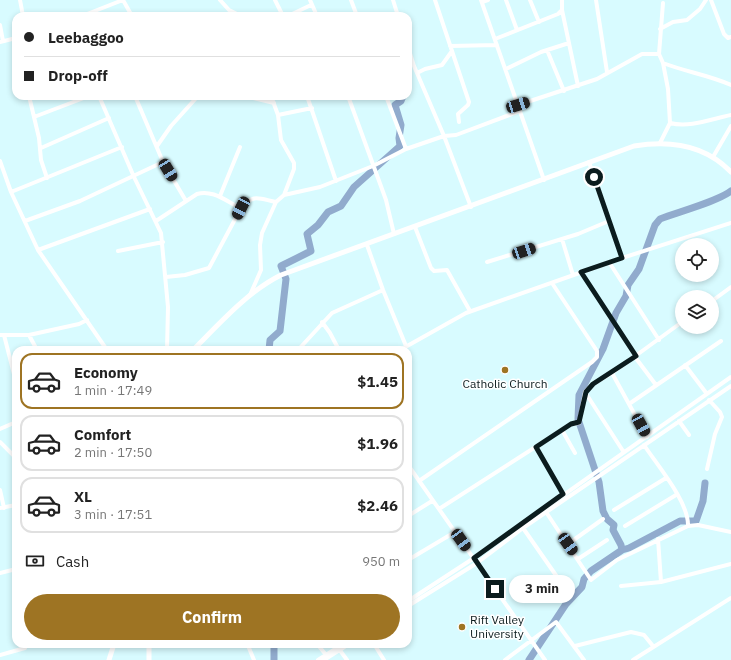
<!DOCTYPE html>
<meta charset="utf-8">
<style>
:root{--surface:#fff;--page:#f6f6f6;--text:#222;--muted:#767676;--line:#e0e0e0;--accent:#9e7423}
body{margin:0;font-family:"IBM Plex Sans",sans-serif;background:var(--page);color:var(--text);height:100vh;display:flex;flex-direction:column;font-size:15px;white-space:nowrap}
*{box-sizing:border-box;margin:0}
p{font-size:13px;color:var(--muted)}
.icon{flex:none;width:22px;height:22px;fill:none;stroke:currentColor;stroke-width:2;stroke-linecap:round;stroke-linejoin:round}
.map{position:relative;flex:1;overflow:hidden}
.drawer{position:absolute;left:12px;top:346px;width:400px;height:302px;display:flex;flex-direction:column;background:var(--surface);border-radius:12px;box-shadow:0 2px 6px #0003}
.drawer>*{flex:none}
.hud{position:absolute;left:12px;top:12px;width:400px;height:88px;border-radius:12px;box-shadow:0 2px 6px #0003;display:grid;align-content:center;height:88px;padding:0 12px;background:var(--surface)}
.fabs{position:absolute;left:675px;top:238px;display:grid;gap:8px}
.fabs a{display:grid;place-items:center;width:44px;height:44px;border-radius:50%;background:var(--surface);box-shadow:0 2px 6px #0003;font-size:20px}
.end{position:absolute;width:18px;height:18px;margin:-9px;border:5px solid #0b1c1e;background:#fff;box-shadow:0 0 0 2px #fff}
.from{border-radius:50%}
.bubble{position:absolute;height:28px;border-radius:14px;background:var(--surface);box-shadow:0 2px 6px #0003;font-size:13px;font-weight:800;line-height:28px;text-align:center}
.car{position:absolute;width:12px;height:24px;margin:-12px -6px;border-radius:5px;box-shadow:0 0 3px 1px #0007;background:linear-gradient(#222 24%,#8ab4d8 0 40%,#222 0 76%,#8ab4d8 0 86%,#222 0)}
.hud b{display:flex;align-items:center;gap:14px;height:38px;font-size:15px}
.hud b+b{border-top:1px solid var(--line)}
.hud i{width:10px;height:10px;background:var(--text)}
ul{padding:7px 0 0;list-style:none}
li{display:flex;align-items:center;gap:12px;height:56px;margin:0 8px 6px;padding:0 4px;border:2px solid var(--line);border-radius:12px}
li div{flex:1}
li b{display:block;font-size:15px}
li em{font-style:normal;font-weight:800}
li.on{border-color:var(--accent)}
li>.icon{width:36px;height:36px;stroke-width:1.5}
.pay{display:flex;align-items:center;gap:10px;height:44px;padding:0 12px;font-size:15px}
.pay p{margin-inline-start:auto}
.cta{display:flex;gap:8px;margin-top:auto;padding:8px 12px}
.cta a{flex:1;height:46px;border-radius:24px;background:var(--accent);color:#fff;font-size:16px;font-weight:800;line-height:46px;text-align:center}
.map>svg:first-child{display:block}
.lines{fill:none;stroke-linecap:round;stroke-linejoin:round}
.river{stroke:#91abcd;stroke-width:7}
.minor{stroke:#fff;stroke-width:4}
.tertiary{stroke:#fff;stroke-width:5}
.route{stroke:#0b1c1e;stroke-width:5}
.poi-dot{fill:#9e7423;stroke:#fff;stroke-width:1.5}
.labels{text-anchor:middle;stroke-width:3;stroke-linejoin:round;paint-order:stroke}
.poi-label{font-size:12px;fill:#0b1c1e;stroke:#fff}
</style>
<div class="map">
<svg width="731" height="660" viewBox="0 0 731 660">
<rect width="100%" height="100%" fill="#d8fbff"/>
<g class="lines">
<path class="river" d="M269,350L270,340L280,331L286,279L281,266L311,251L307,234L318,225L328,212L341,206L354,187L400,146L399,138L401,125L395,105L401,101L403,96
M622,550L629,548L680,521H696L703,501L705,483
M274,644V660
M529,660L566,604L582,587L584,579L591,571L622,550L621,545L613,530L614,525L607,519L603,511L599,482L578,419L579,395L603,349L616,313L626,296L628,285L639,269L655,225L660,219C678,212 719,201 731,191"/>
<path class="minor" d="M20,0L23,16
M123,0L132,16
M220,0L229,10L241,16
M275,0L283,16
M310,0L317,16
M351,0L357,16
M393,0L398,16
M435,0L469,102L468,105L458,114L459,122
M481,0L544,180
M506,0L517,30
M530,0L539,22
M596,0L607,72
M711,0L724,34L728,38L731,37
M482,2L488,0
M562,10L578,86
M82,16L123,0
M288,16L311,5
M0,25L3,41
M660,29L673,22L687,20L700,9L706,0
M495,39L558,14L562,10V0
M0,42L16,38
M450,46L497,45
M408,47L414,66L444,136L471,207
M547,50L564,91
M663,63C686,72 709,75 731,85
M506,69L541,52L569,43
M417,73L425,69L442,65L452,51
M29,96L39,138L41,160L47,178
M99,96L134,177L161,233L168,307L167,350
M135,96L163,162L186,201
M245,96L274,103
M271,96L278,115L281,140L294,163V169L284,195
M307,96L336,181
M348,96L386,200L394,234
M386,96L406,149
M518,105L597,79L642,54H659
M278,115L312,108
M34,117L89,96
M670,123C690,128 711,119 731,115
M660,143L670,123L668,89L663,63L659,54L663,3
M157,146L171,126L198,96
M41,148L109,118
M713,157L731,126
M0,161L11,192L38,250L107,350
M589,162L622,258
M11,192L122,147
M220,196L240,147
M25,221L80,201L163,162
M156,221L197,194C213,189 227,202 241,208C253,193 260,199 276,202
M415,227L431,268L434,271L447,270L470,311
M562,239L573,275
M367,245L383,290L406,346
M38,250L150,209
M118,251L163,242
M487,262L578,234L609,221
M609,262L659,340
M581,272L636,356
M166,277L185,275L209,268L241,208
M250,295L261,270L260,245L262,233L276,202L284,195L320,187L373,166L406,149L444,136L456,135L520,111
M712,301L731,287
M322,322L330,333L339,350
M0,335H29L79,324L87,320
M4,335L16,382
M29,335L37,350
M298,350L332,313L383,290
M400,350L466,313L622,258L731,223
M635,357L656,385
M685,365L707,394
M612,373L647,437
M585,392L623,451
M629,404L721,341
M679,421L689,435
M0,429L16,422
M562,430L575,453
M0,442L16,458
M644,445C657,465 689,502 688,526
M536,447L564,495
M408,465L545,660
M707,469L715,434L722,417L720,412L709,400
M419,481L592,362L597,357V351L552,283
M0,490L4,508
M0,508L16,505
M439,509L562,430L571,424L579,423L585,392L593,384L612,373L682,322
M614,510L666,478
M546,512L591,580L617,560L688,526L698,525L731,532
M408,516L432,501
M625,526L676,495
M523,528L569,594
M658,539L661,582
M568,544L603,519
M578,559L607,540
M408,560L455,532
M0,573L16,569
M621,586L661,582L731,564
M408,601L474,558L731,377
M408,606L477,563L523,528L731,386
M317,644L327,656
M374,644L384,660
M575,646L631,632L644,635L653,646
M249,648L254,660
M339,649L347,660
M0,655L25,648
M318,660L343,644
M324,660L349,644
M505,660L556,622L584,660
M633,660L731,598"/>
<path class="tertiary" d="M193,350C220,323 247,292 281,275L634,146C670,140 705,145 731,172
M149,644V660
M109,660L114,644"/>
</g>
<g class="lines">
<path class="route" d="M495,589L474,558L563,494L536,447L571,424L579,422L586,392L593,384L636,356L581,272L622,258L594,177"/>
</g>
<g class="poi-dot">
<circle cx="505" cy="370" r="4"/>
<circle cx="462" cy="627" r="4"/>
</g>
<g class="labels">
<g class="poi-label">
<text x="505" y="388">Catholic Church</text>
<text x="470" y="624" text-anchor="start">Rift Valley<tspan x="470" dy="14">University</tspan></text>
</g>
</g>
</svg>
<div class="fabs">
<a><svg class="icon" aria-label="locate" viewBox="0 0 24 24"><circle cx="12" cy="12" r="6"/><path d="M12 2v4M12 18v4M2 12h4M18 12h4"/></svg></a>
<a><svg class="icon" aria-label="layers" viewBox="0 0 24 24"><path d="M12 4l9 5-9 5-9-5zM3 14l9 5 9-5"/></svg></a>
</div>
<i class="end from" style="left:594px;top:177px"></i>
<i class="end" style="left:495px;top:589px"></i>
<div class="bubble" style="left:509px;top:575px;width:66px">3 min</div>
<i class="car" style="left:518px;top:105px;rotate:73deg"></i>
<i class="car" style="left:168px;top:170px;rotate:149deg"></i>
<i class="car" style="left:241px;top:208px;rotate:207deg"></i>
<i class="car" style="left:524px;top:251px;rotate:72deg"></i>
<i class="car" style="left:641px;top:425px;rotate:151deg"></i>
<i class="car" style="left:461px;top:540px;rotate:144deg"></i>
<i class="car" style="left:568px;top:544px;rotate:145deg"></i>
<div class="hud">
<b><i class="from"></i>Leebaggoo</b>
<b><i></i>Drop-off</b>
</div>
<section class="drawer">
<ul>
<li class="on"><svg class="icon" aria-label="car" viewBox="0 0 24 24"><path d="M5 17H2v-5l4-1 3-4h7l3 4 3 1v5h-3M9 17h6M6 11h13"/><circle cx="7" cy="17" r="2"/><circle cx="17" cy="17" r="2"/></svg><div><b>Economy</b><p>1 min · 17:49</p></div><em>$1.45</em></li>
<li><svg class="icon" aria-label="car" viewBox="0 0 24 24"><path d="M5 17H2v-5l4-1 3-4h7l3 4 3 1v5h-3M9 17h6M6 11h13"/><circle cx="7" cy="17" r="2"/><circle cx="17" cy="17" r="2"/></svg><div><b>Comfort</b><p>2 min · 17:50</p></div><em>$1.96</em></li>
<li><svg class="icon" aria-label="car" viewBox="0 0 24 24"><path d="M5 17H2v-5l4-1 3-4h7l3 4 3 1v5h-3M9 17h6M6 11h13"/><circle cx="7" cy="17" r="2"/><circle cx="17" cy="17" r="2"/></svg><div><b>XL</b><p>3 min · 17:51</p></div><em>$2.46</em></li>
</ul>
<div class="pay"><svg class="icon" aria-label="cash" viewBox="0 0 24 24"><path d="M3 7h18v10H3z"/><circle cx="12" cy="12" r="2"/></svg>Cash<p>950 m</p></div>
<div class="cta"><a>Confirm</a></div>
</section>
</div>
